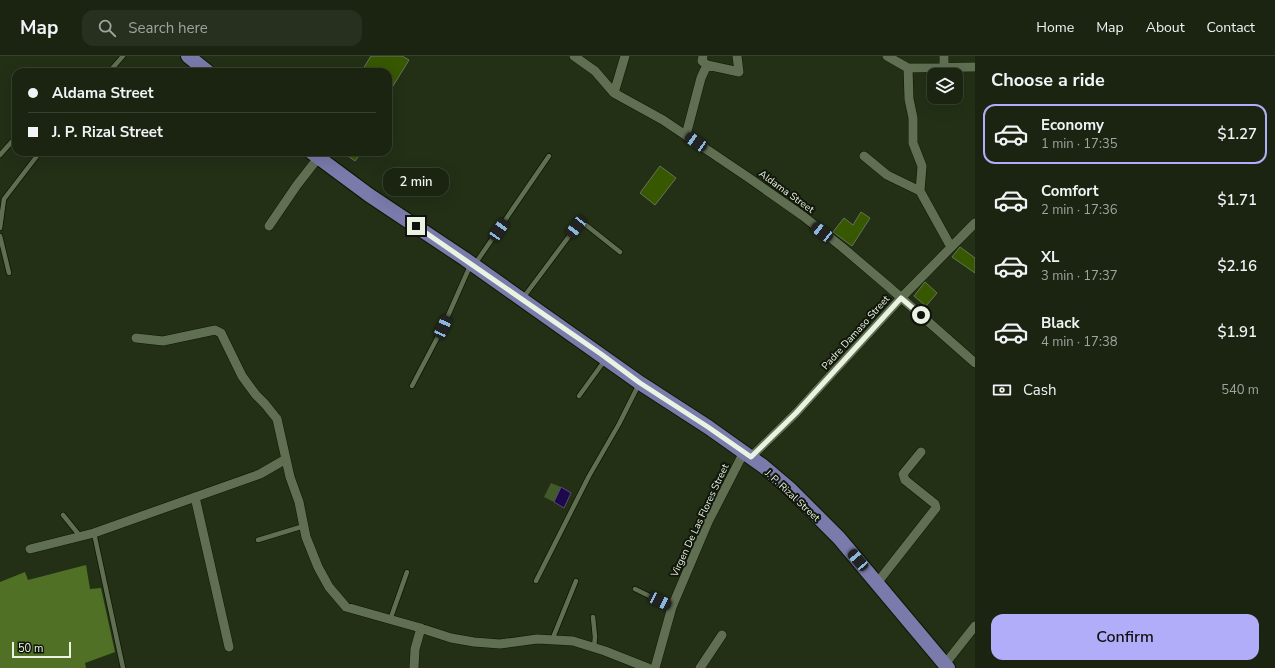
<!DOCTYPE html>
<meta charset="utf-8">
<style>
:root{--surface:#1a2410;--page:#27301e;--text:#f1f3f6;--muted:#9fa49f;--line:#384130;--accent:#b2adf9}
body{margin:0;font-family:"Nunito Sans",sans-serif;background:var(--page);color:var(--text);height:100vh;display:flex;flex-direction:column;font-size:15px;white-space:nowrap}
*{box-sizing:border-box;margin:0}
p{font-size:13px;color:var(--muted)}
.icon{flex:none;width:22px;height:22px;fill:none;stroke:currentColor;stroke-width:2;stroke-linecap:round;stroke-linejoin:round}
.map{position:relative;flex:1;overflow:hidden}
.panel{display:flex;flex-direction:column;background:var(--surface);width:300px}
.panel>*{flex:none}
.banner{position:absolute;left:12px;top:12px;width:380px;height:88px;border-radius:12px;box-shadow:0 4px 16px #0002,0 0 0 1px var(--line);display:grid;align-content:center;height:88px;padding:0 16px;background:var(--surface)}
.tools{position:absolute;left:927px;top:12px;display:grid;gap:8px}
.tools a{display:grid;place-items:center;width:36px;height:36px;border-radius:8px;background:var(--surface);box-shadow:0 4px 16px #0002,0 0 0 1px var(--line);font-size:20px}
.scale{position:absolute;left:12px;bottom:10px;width:59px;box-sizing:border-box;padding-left:4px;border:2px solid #eaf3e2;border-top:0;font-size:11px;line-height:14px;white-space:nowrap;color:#eaf3e2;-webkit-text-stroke:3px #10160a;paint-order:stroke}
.end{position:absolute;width:18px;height:18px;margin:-9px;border:5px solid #eaf3e2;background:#111;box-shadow:0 0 0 2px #111}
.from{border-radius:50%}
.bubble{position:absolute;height:28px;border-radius:12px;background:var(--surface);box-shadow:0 4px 16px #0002,0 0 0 1px var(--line);font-size:13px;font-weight:600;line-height:28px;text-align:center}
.car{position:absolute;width:12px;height:24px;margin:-12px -6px;border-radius:5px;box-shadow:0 0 3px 1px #0007;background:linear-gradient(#222 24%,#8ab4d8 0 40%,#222 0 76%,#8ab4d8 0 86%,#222 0)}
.banner b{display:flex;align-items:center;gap:14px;height:38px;font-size:15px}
.banner b+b{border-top:1px solid var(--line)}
.banner i{width:10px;height:10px;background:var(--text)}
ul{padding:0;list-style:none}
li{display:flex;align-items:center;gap:12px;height:60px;margin:0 8px 6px;padding:0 8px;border:2px solid transparent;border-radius:12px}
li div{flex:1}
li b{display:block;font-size:15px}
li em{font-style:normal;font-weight:600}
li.active{border-color:var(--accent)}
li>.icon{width:36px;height:36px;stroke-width:1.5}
h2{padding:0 16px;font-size:18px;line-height:48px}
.pay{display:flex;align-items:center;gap:10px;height:44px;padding:0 16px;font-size:15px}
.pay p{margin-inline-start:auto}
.primary-button{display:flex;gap:8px;margin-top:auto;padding:8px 16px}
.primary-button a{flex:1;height:46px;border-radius:12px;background:var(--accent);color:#111;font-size:16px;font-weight:600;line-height:46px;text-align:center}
header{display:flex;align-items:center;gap:24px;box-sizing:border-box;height:56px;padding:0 20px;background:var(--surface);border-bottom:1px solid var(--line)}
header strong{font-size:19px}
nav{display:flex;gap:22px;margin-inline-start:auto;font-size:14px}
.search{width:280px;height:36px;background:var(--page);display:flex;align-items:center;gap:10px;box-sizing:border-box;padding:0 14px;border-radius:12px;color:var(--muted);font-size:15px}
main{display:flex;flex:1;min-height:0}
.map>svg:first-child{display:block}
.green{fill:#425929}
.forest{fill:#507125}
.water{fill:#1c084b;stroke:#5a4e78}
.building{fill:#375701;stroke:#657457}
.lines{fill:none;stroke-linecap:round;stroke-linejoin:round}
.lane-casing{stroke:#0c1801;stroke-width:6}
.street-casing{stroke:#0c1801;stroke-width:10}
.primary-casing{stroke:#0c1801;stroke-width:16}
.lane{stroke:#606f52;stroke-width:4.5}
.street{stroke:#606f52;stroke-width:9}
.primary{stroke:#7a7aab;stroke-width:14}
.route{stroke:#eaf3e2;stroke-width:5}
.labels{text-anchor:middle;stroke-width:4;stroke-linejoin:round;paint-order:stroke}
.street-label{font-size:10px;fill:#eaf3e2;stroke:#10160a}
</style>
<header>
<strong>Map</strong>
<div class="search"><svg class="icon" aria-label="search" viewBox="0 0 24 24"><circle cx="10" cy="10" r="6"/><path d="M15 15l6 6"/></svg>Search here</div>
<nav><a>Home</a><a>Map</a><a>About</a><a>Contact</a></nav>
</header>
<main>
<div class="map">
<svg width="975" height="612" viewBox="0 0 975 612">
<rect width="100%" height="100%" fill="#233016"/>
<path class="green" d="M551,427L561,431L554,446L544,441Z"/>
<path class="forest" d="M86,509L90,533L101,532L115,596L85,607L86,612H0V526L25,516L28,524Z"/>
<path class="water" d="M561,431L571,437L564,452L554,446Z"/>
<path class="building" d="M371,0H402L409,4L388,38V16H368L363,13Z
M350,96H362L355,105L348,100Z
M660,110L676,122L655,149L640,137Z
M861,156L870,162L852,190L833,176L844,162L853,169Z
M960,191L975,202V217L952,201Z
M925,226L937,237L926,250L914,240Z"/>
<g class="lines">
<defs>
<path id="lane" d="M109,16L123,0
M0,99L16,81
M0,172L4,143L40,96
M0,180L9,217
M475,208L549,100
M523,242L576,171L583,168L586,169L620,196
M412,330L443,271L470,210
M579,340L605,304
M63,459L80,480
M94,477L123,612
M258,484L304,470
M536,525L589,420L619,368L639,328
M635,533L672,551
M593,561L595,581L594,592
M390,564L407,516
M552,584L576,525"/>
<path id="street" d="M574,0L595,15L614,37L663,64L749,122L803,160L842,191L889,231L975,307
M887,0L908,12L975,11
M944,0V11
M707,9L739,16L737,0
M908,12L909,43L913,62V87L922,110L920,135L951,191
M614,37L625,0
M686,79L701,22L707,9L702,5L703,0
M864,100L887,119L920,135
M269,170L297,129L318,102
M136,282L163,285L215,274L221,277L242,320L256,339L265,348L277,363L290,421L299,446L306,481L318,511L329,531L346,551L417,571L451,582L474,586L500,588L537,583L573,585L605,595L648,612
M751,401L796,357L901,242L975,167
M195,441L229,591
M30,493L94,477L260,418L286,403
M877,527L936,452L935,448L905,424L903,418L921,396
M945,608L975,570
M414,612L415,593L421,572
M655,612L672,551L708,466L744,396
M700,612L722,579"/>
<path id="primary" d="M188,0L208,16
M311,96L369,139L465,203L640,327L708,371L763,410L789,432L839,482L948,612"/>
</defs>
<use href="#lane" class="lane-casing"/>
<use href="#street" class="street-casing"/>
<use href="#primary" class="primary-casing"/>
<use href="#lane" class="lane"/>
<use href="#street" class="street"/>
<use href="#primary" class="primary"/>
</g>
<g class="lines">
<path class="route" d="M416,170L601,298L640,327L708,371L751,401L796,357L901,242L921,259"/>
</g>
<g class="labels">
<g class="street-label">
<text transform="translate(787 135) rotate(36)" y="4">Aldama Street</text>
<text transform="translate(855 276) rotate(-48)" y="4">Padre Damaso Street</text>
<text transform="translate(793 439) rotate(43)" y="4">J. P. Rizal Street</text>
<text transform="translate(699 464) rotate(-65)" y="4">Virgen De Las Flores Street</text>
</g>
</g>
</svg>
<div class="tools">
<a><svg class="icon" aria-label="layers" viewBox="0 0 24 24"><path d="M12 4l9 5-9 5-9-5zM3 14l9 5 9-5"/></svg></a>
</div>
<div class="scale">50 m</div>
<i class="end from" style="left:921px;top:259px"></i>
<i class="end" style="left:416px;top:170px"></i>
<div class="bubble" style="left:383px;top:112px;width:66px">2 min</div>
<i class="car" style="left:696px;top:86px;rotate:304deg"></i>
<i class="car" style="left:576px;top:171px;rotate:218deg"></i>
<i class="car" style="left:499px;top:174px;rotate:34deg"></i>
<i class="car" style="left:822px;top:176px;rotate:308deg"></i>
<i class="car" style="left:443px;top:271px;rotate:24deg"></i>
<i class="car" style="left:858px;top:504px;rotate:320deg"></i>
<i class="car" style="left:660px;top:545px;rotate:116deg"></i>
<div class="banner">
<b><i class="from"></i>Aldama Street</b>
<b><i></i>J. P. Rizal Street</b>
</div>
</div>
<section class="panel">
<h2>Choose a ride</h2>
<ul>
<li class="active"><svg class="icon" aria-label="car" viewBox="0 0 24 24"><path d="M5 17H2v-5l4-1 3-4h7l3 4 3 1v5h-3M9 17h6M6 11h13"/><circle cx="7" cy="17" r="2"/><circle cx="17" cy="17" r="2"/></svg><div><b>Economy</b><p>1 min · 17:35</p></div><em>$1.27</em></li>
<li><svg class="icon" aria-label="car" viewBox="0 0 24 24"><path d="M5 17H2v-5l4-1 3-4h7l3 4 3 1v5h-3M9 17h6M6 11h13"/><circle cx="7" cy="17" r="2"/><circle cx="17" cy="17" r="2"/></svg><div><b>Comfort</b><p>2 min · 17:36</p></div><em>$1.71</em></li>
<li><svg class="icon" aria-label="car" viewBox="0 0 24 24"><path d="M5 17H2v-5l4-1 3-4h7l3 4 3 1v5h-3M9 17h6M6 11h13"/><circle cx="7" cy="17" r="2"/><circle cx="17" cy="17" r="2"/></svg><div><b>XL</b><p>3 min · 17:37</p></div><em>$2.16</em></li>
<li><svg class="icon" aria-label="car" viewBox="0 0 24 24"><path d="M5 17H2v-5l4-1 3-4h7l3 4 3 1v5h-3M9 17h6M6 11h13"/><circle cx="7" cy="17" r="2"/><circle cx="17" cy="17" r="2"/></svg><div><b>Black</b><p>4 min · 17:38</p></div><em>$1.91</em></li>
</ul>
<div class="pay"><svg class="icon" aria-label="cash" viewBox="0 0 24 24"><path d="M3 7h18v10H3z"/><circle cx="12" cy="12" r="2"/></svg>Cash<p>540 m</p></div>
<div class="primary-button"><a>Confirm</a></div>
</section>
</main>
